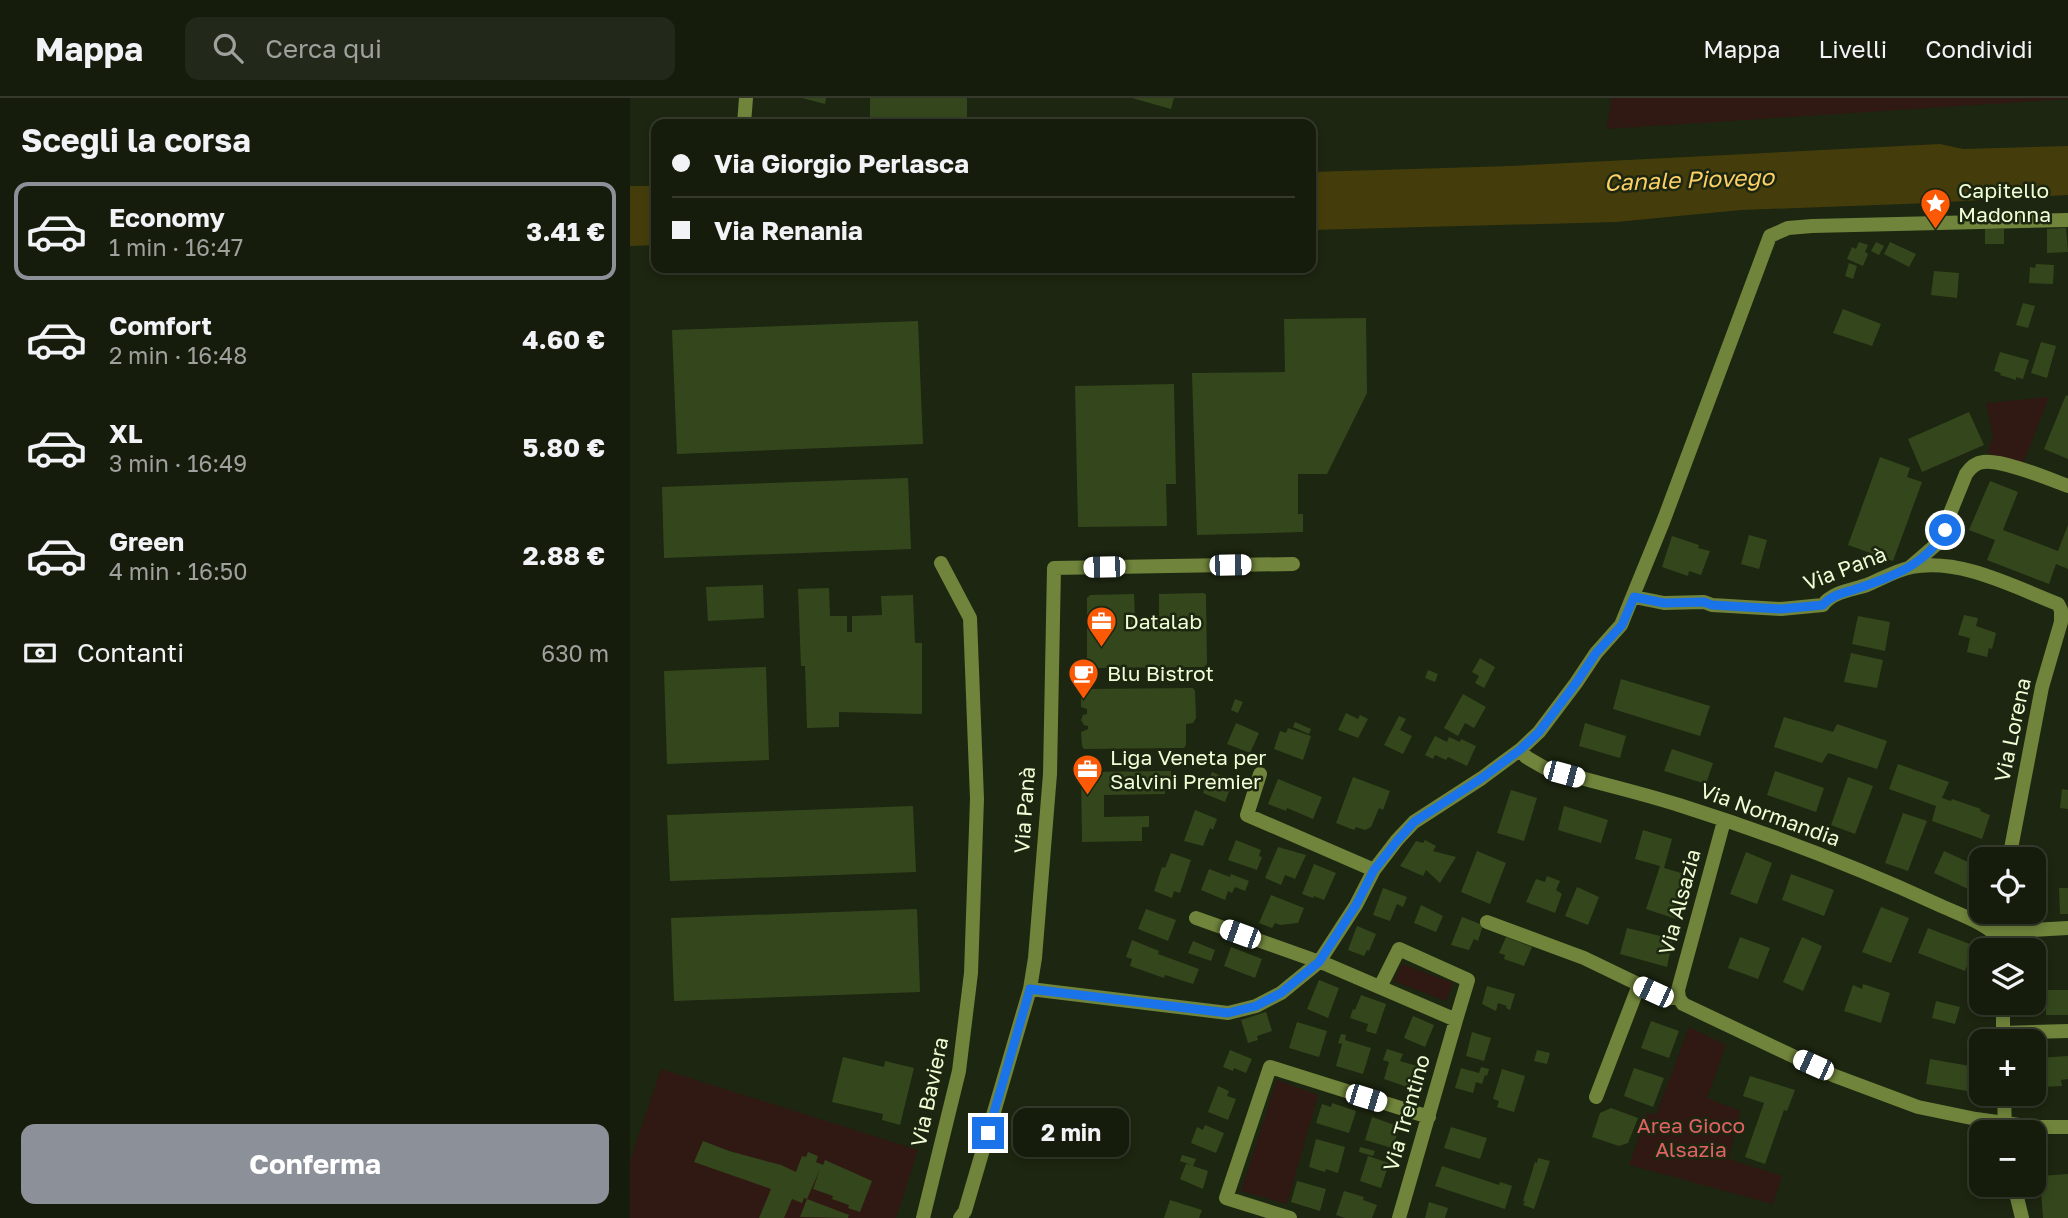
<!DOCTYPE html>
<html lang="it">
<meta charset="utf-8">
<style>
:root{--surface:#161c0c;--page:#23291a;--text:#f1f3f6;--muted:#9ea19d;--line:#353a2d;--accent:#8c9099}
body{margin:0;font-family:"Golos Text",sans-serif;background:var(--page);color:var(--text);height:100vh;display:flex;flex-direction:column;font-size:26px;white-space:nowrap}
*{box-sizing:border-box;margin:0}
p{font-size:23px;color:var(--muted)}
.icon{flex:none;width:38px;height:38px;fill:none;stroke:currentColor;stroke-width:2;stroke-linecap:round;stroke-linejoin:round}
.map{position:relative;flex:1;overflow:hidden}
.sheet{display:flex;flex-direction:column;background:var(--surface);width:630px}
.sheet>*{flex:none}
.guide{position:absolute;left:21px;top:21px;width:665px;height:154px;border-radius:14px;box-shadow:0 4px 10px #0003,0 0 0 2px var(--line);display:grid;align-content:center;height:154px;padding:0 21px;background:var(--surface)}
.tools{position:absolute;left:1339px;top:749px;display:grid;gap:14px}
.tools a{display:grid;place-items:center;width:77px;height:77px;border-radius:14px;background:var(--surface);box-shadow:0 4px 10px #0003,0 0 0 2px var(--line);font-size:35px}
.end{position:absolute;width:32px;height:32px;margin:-16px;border:9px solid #1a73e8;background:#fff;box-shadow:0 0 0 4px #fff}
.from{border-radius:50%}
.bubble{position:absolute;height:49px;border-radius:14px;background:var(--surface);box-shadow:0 4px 10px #0003,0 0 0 2px var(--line);font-size:23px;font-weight:700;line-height:49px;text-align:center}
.car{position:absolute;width:21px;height:42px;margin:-21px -10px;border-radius:9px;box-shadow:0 0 5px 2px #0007;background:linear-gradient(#fff 24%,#345 0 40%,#fff 0 76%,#345 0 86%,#fff 0)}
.guide b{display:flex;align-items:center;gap:24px;height:66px;font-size:26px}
.guide b+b{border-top:2px solid var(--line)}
.guide i{width:18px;height:18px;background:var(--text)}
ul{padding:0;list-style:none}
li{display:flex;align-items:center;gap:21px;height:98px;margin:0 14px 10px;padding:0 7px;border:4px solid transparent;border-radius:14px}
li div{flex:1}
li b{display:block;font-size:26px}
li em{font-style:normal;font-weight:700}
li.on{border-color:var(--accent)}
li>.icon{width:63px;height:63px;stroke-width:1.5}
h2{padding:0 21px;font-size:32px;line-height:84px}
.pay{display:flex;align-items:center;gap:18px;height:77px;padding:0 21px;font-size:26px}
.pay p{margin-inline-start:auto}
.cta{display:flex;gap:14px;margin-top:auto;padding:14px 21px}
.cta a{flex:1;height:80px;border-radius:14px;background:var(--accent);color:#fff;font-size:28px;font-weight:700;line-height:80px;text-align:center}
header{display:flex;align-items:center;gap:42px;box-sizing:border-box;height:98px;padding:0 35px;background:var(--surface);border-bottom:2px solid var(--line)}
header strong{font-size:33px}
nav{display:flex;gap:38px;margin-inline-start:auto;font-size:24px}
.search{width:490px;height:63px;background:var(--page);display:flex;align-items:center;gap:18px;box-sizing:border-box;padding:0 24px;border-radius:14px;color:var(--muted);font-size:26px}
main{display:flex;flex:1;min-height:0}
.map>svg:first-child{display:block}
.green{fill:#301913}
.water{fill:#443d0b}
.building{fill:#34471c}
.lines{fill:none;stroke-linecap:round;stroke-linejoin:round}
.minor{stroke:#70843b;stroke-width:14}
.route{stroke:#1a73e8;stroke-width:9}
.labels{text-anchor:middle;stroke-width:5;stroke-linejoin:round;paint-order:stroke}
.poi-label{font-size:21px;fill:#f0fed5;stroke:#1d2610;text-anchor:start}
.street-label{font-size:21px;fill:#f0fed5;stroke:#1d2610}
.park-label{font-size:21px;fill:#de6263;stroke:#1d2610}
.water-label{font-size:23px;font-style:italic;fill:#fdd065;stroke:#1d2610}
</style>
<header>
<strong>Mappa</strong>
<div class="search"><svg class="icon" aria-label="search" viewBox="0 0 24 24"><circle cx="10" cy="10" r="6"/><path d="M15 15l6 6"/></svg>Cerca qui</div>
<nav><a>Mappa</a><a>Livelli</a><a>Condividi</a></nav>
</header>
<main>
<section class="sheet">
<h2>Scegli la corsa</h2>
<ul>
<li class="on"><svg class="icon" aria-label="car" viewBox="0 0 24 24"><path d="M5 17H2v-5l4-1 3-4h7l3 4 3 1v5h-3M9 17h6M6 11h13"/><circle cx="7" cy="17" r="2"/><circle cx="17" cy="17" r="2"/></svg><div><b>Economy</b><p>1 min · 16:47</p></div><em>3.41 €</em></li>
<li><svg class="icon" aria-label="car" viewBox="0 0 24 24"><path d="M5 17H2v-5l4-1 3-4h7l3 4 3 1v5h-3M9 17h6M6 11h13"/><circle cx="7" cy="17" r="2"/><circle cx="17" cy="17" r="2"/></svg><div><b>Comfort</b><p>2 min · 16:48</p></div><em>4.60 €</em></li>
<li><svg class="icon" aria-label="car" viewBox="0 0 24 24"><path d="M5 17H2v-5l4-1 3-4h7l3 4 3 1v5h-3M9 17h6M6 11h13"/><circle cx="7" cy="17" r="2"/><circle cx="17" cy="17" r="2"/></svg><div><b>XL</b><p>3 min · 16:49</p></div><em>5.80 €</em></li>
<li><svg class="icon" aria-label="car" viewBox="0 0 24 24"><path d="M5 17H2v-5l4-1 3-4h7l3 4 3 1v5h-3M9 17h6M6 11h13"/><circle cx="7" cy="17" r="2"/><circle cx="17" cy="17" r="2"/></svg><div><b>Green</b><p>4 min · 16:50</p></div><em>2.88 €</em></li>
</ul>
<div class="pay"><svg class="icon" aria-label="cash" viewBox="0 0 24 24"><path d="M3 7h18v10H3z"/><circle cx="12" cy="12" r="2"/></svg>Contanti<p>630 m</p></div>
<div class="cta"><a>Conferma</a></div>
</section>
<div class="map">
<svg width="1438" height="1120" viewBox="0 0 1438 1120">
<rect width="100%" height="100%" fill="#1d2610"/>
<path class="green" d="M982,0H1438V1L976,31Z
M1419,299L1393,366L1357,355L1363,339L1356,305Z
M772,866L823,885L816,903L764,883Z
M1059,929L1096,947L1077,1000L1111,1013L1098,1061L1152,1078L1143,1106L999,1067L1017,1015L1026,1017Z
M31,971L288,1052L266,1120H0V1063Z
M647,982L688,997L657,1106L611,1093Z"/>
<path class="water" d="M1310,46L1333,51L1438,48V97L1300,105L1111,112L986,124L681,132V74L881,68Z
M0,88H26V147L0,148Z"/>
<path class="building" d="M172,0H196L195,6Z
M240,0H337V23L240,25Z
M502,0H544L541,11Z
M1436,130L1438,154L1417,155V131Z
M1355,131H1374V146H1355Z
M1229,144L1238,147L1235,154L1238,156L1233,168L1217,161L1222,149L1226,151Z
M1246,144L1254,148L1249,157L1241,153Z
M1260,144L1286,156L1279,169L1254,156Z
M1219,165L1227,168L1223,181L1215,178Z
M1406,166L1424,167L1423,186L1399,185L1400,169L1405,170Z
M1304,173L1329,175L1327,200L1301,197Z
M1393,205L1405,208L1398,230L1386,227Z
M1213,211L1251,226L1242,248L1203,235Z
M736,220L737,295L697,376H668V416H673V434L567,437L562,275L655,274L654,221Z
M288,223L293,346L47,356L42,232Z
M1411,244L1426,248L1417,280L1401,275Z
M1370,254L1399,262L1393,281L1386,279V282L1370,277L1371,275L1364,273Z
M544,286L546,386H536L537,428L448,429L445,288Z
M1436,297L1438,298V361L1414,351Z
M1339,314L1354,347L1292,374L1278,341Z
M1250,359L1280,370L1277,379L1292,384L1263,463L1218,447Z
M278,380L281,451L34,460L32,389Z
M1360,383L1388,394L1373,432L1428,453L1438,427V471L1426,466L1419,486L1357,462L1365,442L1339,432Z
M1119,437L1137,442L1129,471L1111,466Z
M1042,438L1069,447L1068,450L1080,453L1071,477L1059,473L1058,478L1032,469Z
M133,487L134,520L78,523L76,489Z
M199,490L200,518H217V534H222V518L252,517L251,498L283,497L285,545H292V616L209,614V629L177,630L175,568H171L168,491Z
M574,495L576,497L577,566L574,569L460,570L457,567V500L460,497L504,496L505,520H529V496Z
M1334,517L1348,520L1346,528L1366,535L1362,551L1359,550L1357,559L1337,554L1340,540L1328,537Z
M1228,518L1260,524L1255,553L1222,546Z
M1221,555L1253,562L1247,590L1214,584Z
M850,560L865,569L854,590L845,585L849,578L842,574Z
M136,569L139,662L37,666L34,573Z
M798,572L808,576L805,584L795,580Z
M991,581L1080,608L1070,638L983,611Z
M563,590L565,593L566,620L563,625L556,626V647L554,650L454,651L452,648L451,634L458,631V628L454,627L451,622L453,617L457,616V611L451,609V594L453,591Z
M833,596L856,609L844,630L835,625L828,638L814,630Z
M605,601L613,604L608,615L601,612Z
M716,615L728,621L730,617L738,621L728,640L708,632Z
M769,618L776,621L770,632L782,638L773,656L754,647Z
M1154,619L1203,634L1207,626L1257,643L1247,671L1198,655L1192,665L1144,649Z
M665,624L681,631L679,636L663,629Z
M606,625L629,635L620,655L597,646Z
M955,625L996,638L990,660L949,648Z
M658,630L681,638L673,662L644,651L650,633L656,635Z
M805,638L817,644L819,639L830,644L831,641L846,648L837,668L818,659L816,662L805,657L803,661L795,657Z
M1042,651L1083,665L1076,686L1034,673Z
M1268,666L1319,684L1312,700L1321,703L1322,701L1351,711L1350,713L1360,717L1352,741L1302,723L1306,708L1259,691Z
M541,673V683H535V696L474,697V719L519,718V729H512V743L452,744L451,674Z
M1145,673L1194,690L1186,714L1137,697Z
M582,674L603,683L595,704L573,695Z
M723,679L760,693L753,712L749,710L741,729L735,732L726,729L724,732L706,725Z
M1218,679L1243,688L1225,736L1201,727Z
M648,681L692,699L683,721L657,710L656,713L638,706Z
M1432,691L1438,692V711L1430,710Z
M881,692L907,700L894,743L867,735Z
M283,708L286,774L40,783L37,717Z
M934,708L978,722L971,745L928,732Z
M565,712L587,721L583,732L580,730L573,748L554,743Z
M1273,715L1297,723L1278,773L1255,765Z
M1013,732L1042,741L1034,770L1058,777L1046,821L1016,811L1030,768L1005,761Z
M606,742L631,752L629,758L632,759L627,772L598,762Z
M795,742L806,748L803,753L826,759L810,785L796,772L793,778L770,768L786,743L793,745Z
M648,749L676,757L665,781L655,777L651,787L635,780Z
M847,753L876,765L860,806L831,794Z
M1314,753L1351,770V797L1304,775Z
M1116,754L1142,765L1127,806L1100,796Z
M541,755L561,762L550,795L544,793L542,800L524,793L532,769L535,770Z
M684,766L706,775L694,802L684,798L683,800L672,796Z
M579,771L600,779L601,776L619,783L615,793L605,789L602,795L598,793L595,802L571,792Z
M1161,776L1204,792L1194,818L1152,802Z
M917,778L930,783L926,792L932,796L925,815L896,804L906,781L915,784Z
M947,789L969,799L958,827L935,818Z
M753,790L777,799L773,809L767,806L760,823L743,817Z
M1429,790H1438V816H1430Z
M641,797L674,810L668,825L650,827L645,825L642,830L629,825Z
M791,807L813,818L806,834L784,825Z
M1251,809L1279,820L1261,865L1232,854Z
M287,811L290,894L44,903L41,820Z
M516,811L546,822L538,843L508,831Z
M832,819L853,827L848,843L844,841L839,852L821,847Z
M727,828L746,836L739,853L737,852L734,858L718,852Z
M997,830L1043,841L1037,869L990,856Z
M1298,830L1345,848L1335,873L1288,855Z
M876,839L902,849L894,868L874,861L875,857L869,855Z
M1110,839L1140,850L1128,881L1098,870Z
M1172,839L1192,848L1173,893L1153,884Z
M502,842L529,853L528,856L569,871L563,886L535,877L534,880L500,868L502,861L496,859Z
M563,843L585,852L581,863L558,855Z
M601,849L632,861L625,880L594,868Z
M689,882L709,890L698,920L677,911Z
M1233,886L1260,895L1251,925L1214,913L1223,887L1232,891Z
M857,888L885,896L880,912L876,910L877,908L868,905L866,913L852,906Z
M1416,892H1438V917H1416Z
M731,897L756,906L746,936L736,933L738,926L720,920L723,911L725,912Z
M1306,903L1330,909L1325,926L1302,920Z
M636,914L642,933L627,938L628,942L618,945L611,922Z
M783,918L804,927L795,949L774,940Z
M1021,923L1049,933L1039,960L1011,950Z
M667,924L697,933L689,959L659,950Z
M842,934L861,940L854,963L836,958Z
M711,936L716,937L715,942L741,950L733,976L706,968L712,946L708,945Z
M757,951L773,956L770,963L790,969L783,991L754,981L759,964L753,962Z
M600,952L622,961L616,975L604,970L603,973L593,969Z
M907,952L920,955L917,966L904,963Z
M1438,958V981L1431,982L1432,988L1410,989L1409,960Z
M213,959L254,969L255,963L284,970L270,1027L252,1022L253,1016L202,1004Z
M1300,961L1351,970L1349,995L1296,986Z
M851,969L859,971L857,978L855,977L852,986L846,984L843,995L825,990L831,970L849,975Z
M1004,970L1034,980L1023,1009L994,998Z
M872,971L895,978L884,1014L867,1009L869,1003L863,1001Z
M1120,978L1165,992L1157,1013L1154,1012L1135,1066L1115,1059L1134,1005L1113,998Z
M588,988L599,993L597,998L606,1001L598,1022L578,1014Z
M702,1005L726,1013L719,1035L686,1025L692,1006L701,1009Z
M981,1010L1008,1020L998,1045L989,1048L962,1039L970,1015Z
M742,1019L770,1029L762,1050L735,1042Z
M575,1027L594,1035L586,1055L561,1045L567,1029L573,1032Z
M821,1029L857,1040L850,1061L814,1050Z
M686,1041L715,1049L708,1075L696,1071L695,1074L679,1069Z
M73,1043L99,1053L151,1067L166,1074L172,1058L176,1059L178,1054L188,1058L186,1064L193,1067L195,1062L242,1083L230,1114L218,1110L219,1107L202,1101L203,1098L183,1091L190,1071L177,1101L174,1100L172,1105L162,1101L154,1120H129L141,1091L64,1064Z
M730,1049L745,1053L743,1058L729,1054Z
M552,1057L566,1061L563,1068L578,1073L573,1091L550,1081L556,1066L562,1067L550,1063Z
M738,1058L759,1065L751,1090L730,1083Z
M908,1060L920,1063L904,1111L893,1107L895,1103H893L905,1064L907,1065Z
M812,1068L869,1087L870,1084L882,1088L875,1111L805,1088Z
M1438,1076V1120H1413L1410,1078Z
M667,1083L696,1091L690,1113L661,1104Z
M714,1093L734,1099L733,1102L747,1107L742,1120H715L706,1117Z
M177,1101L219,1117L218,1120L170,1119Z
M540,1102L572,1112L569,1120H534Z
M799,1104L818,1110L815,1120H795Z"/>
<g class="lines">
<path class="minor" d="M114,26L116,0
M1280,469L1308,445L1336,376C1340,370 1345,365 1353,364C1372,361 1419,381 1438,388
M1004,499L1034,505L1074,504L1082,507L1151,511L1193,507C1202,494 1222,492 1237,487C1251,481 1267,472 1282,469C1331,460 1384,489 1428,506L1431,512V524L1412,589L1379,761
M891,651L896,659L915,670C959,683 1005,693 1049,707C1138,735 1225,768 1309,807C1326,815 1359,826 1369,841
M630,676L617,717L744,772
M1094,723L1048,892L1049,900L1053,906L1205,978L1288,1009L1346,1021L1404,1029H1438
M566,820L698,867L826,922L769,1120
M857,824L954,860L1037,900H1049
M1369,841L1381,833L1438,830
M1372,852L1369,841L1374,814
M750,889L769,851L838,882L826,922
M400,891L598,915L626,908L651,895L689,864L726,807L744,772L767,742L784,724L852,680L891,651L909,634L946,585L966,555L991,527L1033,424L1140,138L1158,130L1182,128L1438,122
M1373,905V942
M1373,935L1438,933
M1374,996L1375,1033
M966,999L1009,887
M1384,1087L1392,1120
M293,1120L329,973L341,875L347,701L340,520L311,465
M330,1120L335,1113L400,891L405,860L420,676L424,470L663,466
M660,1120L596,1100L640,969L799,1019"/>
</g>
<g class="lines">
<path class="route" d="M358,1035L400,891L598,915L626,908L651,895L689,864L726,807L744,772L767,743L784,724L852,680L891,651L909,634L946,585L966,555L992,527L1004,499L1034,505L1074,504L1082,507L1151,511L1193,507C1201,497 1214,495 1226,491C1261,479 1297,467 1315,432"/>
</g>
<defs>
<symbol id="sight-pin" viewBox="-11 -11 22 30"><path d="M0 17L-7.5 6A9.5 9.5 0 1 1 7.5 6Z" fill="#fb5905" stroke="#1d2610"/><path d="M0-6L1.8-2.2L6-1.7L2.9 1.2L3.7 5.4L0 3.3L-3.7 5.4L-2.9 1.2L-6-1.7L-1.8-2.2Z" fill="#fff"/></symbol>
<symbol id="office-pin" viewBox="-11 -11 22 30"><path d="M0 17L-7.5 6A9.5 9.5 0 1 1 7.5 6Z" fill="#fb5905" stroke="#1d2610"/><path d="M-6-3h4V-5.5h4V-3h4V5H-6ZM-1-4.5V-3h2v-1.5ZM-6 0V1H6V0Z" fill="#fff"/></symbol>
<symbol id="cafe-pin" viewBox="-11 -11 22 30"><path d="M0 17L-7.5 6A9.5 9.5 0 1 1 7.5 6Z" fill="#fb5905" stroke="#1d2610"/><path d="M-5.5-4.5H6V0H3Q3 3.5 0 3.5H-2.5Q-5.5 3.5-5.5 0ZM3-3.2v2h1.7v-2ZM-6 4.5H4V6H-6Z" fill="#fff"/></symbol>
</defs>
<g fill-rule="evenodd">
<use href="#sight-pin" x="1288" y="88" width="35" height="47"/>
<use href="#office-pin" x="454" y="506" width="35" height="47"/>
<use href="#cafe-pin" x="436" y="558" width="35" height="47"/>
<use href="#office-pin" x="440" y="654" width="35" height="47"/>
</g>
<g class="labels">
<g class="poi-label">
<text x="1328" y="100">Capitello<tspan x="1328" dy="24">Madonna</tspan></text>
<text x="494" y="531">Datalab</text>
<text x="477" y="583">Blu Bistrot</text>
<text x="480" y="667">Liga Veneta per<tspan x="480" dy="24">Salvini Premier</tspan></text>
</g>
<g class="street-label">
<text transform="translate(1215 471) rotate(-21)" y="7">Via Panà</text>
<text transform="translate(1383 632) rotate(-78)" y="7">Via Lorena</text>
<text transform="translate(395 712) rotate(-86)" y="7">Via Panà</text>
<text transform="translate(1140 717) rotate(20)" y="7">Via Normandia</text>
<text transform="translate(1050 804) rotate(-75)" y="7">Via Alsazia</text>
<text transform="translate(300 994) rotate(-78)" y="7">Via Baviera</text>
<text transform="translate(777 1015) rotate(-74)" y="7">Via Trentino</text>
</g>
<g class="park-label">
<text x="1061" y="1035">Area Gioco<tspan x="1061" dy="24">Alsazia</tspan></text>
</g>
<g class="water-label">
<text transform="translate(1059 82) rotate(-2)" y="8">Canale Piovego</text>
</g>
</g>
</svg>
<div class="tools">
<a><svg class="icon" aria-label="locate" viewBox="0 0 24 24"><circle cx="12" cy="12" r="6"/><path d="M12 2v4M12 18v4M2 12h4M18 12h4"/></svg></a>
<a><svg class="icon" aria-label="layers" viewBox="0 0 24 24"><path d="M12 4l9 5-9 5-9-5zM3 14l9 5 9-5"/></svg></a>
<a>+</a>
<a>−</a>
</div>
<i class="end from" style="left:1315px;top:432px"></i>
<i class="end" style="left:358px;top:1035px"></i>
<div class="bubble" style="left:383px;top:1010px;width:116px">2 min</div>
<i class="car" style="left:600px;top:467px;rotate:89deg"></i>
<i class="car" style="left:474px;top:469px;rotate:269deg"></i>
<i class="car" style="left:934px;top:676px;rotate:105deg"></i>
<i class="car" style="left:610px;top:836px;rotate:290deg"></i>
<i class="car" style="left:1023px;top:894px;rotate:295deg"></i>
<i class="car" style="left:1183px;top:967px;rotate:294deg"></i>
<i class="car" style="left:736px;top:1000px;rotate:107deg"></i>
<div class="guide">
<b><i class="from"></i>Via Giorgio Perlasca</b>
<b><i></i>Via Renania</b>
</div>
</div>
</main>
